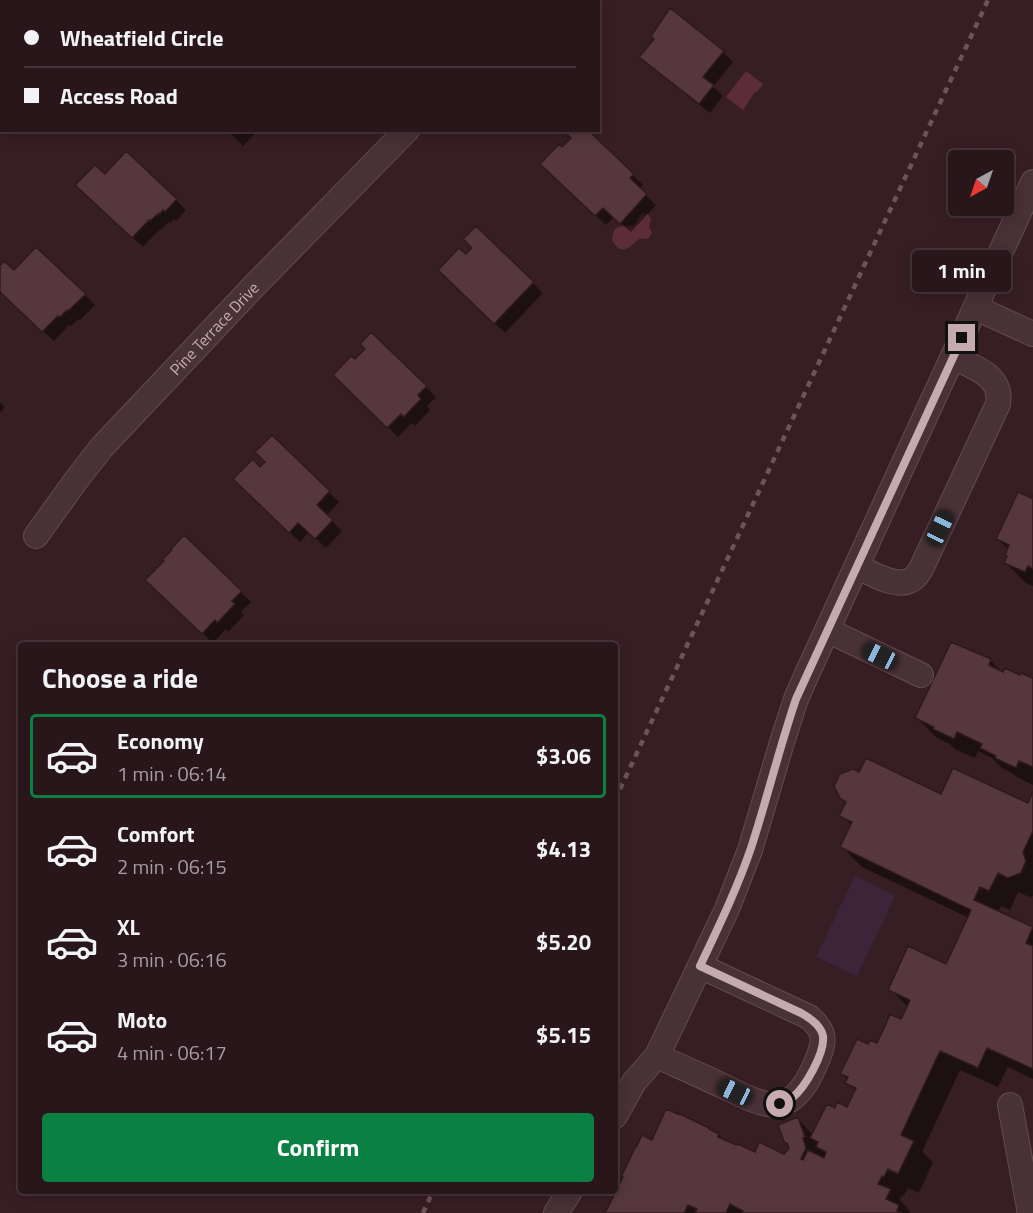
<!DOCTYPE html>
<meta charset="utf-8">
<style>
:root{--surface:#29161b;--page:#311f24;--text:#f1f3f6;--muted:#a59fa3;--line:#45353a;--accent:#0b8043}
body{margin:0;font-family:"Titillium Web",sans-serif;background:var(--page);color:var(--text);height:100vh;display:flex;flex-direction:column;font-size:22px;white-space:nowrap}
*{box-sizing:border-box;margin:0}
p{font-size:20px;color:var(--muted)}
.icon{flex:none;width:33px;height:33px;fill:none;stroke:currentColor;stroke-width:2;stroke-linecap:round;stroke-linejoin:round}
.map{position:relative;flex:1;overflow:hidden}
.details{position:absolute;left:18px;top:642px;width:600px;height:552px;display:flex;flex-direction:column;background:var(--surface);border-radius:6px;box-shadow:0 3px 15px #0003,0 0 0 2px var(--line)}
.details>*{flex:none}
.banner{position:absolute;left:0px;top:0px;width:600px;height:132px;box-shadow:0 3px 15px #0003,0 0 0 2px var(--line);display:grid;align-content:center;height:132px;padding:0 24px;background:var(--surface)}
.needle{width:39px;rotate:220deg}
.fabs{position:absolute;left:948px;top:150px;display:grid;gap:12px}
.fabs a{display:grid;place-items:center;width:66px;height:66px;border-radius:6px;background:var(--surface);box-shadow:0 3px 15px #0003,0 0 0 2px var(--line);font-size:30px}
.end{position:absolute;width:27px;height:27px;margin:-14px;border:8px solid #c5abb0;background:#111;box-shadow:0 0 0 3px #111}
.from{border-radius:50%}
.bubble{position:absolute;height:42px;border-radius:6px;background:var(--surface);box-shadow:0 3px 15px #0003,0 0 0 2px var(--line);font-size:20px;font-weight:700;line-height:42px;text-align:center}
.car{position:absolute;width:18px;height:36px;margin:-18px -9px;border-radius:8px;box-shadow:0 0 4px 2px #0007;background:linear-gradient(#222 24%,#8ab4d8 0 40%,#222 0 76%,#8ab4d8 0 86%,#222 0)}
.banner b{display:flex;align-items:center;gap:21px;height:57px;font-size:22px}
.banner b+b{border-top:2px solid var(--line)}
.banner i{width:15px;height:15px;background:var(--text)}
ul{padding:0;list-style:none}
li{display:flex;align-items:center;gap:18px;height:84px;margin:0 12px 9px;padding:0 12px;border:3px solid transparent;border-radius:6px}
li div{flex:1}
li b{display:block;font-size:22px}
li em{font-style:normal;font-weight:700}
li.active{border-color:var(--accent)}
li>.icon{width:54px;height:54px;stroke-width:1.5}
h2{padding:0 24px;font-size:27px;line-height:72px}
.cta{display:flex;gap:12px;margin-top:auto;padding:12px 24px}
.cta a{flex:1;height:69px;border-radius:6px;background:var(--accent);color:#fff;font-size:24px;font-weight:700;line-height:69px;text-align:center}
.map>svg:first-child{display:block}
.green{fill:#3d2539}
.water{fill:#5c2d38}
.shadow{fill:#0007}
.building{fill:#56373e;stroke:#2e191e;stroke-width:1.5}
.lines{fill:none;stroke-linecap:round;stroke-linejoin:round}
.minor-casing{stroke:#634c51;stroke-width:26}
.minor{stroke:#483137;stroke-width:24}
.rail{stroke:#6f5359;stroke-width:4.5;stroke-dasharray:6 6;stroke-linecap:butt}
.route{stroke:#c5abb0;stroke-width:8}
.labels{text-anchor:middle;stroke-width:4.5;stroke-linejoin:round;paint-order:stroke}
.street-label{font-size:16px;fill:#c5abb0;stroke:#2c171c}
</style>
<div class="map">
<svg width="1033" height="1213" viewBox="0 0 1033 1213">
<rect width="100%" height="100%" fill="#371e24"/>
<path class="green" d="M855,876L895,896L857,976L816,957Z"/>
<path class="water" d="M746,71L763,84L757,92H755L743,110L726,97Z
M642,213L648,214L651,219L649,227L652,232C647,243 647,237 639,239C629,248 620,257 612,239C614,222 623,228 634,225Z"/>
<path class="shadow" d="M723,52L733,62L713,87L723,96L710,113L651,67L641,57Z
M227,130H258L243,146Z
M573,138L633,175L643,185L639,189L656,205L631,232L614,217L606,225L552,174L562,149Z
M105,176L176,200L186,210L176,221L174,219L171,223L169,222L161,230L160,229L143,247L87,195Z
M476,228L543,293L505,333L440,270L466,256L474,248Z
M0,268L85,295L95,305L80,320L78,319L71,326L69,325L54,341L0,290Z
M371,334L436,397L427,406L430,410L415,426L412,423L398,437L335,375L355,362L367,349Z
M0,402L5,407L0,413Z
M272,437L339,502L326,516L342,531L326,548L309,532L300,542L235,479L260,469L267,462Z
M1033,497V586L1026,583L1006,563L1009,550L998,539Z
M184,538L251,602L241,612L244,615L228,632L226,629L213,643L147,580L165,561Z
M990,660L1004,674L1033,680V785L1017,777L1012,773L1002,768L992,758L978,751L975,758L955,749L950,744L937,738L917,718Z
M1033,795V896L1029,897L1018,892L1010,910L1001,906L998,913L1033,929V1079L1008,1067L998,1087L960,1070L922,1152L933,1162L919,1193L908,1188L904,1196L902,1195L900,1200L910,1211L909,1213H606L653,1142L711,1132L719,1135L725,1141L755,1154L784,1156L790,1148L786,1144L780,1126L798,1119L813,1135L835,1110L848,1109L856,1091L847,1082L848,1080L842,1074L868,1046L878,1045L901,1021L908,1007L890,989L947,966L969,918L862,867L842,847L852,826L841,815L847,803L841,798L942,796L1028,805Z"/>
<path class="building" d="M299,0H372L370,2H300Z
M670,8L724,51L703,77L714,85L699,104L639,57L654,39L651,36Z
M568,130H588L634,174L630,178L647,194L620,224L603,208L595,216L540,164L559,144L562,147L571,138L566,133Z
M126,151L177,199L165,212L163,210L160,214L159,213L150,221L149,220L132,238L75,185L95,165L105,174Z
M476,226L534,282L494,324L438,270L459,248L466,254L472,248L463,239Z
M36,247L86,294L68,311L67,310L60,317L58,316L42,332L0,292V266L4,261L14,270Z
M371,332L427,386L418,395L421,399L404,417L401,414L387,428L333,375L351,356L355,359L365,349L360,344Z
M272,435L330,491L317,505L333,520L315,539L298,523L289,533L233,479L253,459L260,467L265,462L255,452Z
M1018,492L1031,498L1033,494V569L1028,566L1025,572L1004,563L1007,556L1005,555L1009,545L996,539Z
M184,535L242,591L232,601L235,604L217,623L215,620L202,634L145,580L164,561L162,560L172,550L171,549Z
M951,642L991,659L989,665L1003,672L1005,668L1020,675L1021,673L1033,678V767L1019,761L1016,768L995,758L996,756L980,748L982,744L957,732L954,739L933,729L934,727L915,718Z
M866,758L941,794L953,768L1028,803L1033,791V831L1023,852L1026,861L1021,873L1008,878L998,873L989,891L980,887L974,900L1033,927L1026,943L1033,946V1069L987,1048L978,1068L940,1051L901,1135L914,1141L898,1174L888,1169L884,1177L882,1176L878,1184L891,1189L886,1199L899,1205L897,1211L902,1213H742L743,1211L730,1204L726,1213H695L697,1209L688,1205L684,1213H605L623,1177H621L636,1146H637L642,1135L652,1140L666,1109L678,1114V1113L709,1128V1129L719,1134L718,1137L737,1145L738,1144L755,1152L759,1142L784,1154L789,1148L787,1143L785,1144L778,1125L798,1117L805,1137L803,1138L806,1148L801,1159L803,1160L808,1150L824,1158L826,1152L816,1147L818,1142L810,1138L827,1104L835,1108L837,1102L847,1107L856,1088L845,1083L848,1077L840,1074L857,1039L868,1044L870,1040L877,1043L889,1017H888L889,1014L901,1019L910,1000L888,990L908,946L946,964L971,910L840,847L852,822L839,816L846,802L840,798L834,786L840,774L853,769L859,772Z"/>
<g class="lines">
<defs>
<g id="minor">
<path d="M529,2L531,0"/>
<path d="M976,308L1033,334"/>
<path id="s1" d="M36,536L77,479L102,447L256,284L407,130"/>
<path d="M857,566C871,573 900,592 915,577C916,577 920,570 921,569L998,404C1003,376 974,367 953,357"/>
<path d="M827,630L921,675"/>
<path d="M657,1056C679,1066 702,1076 725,1087C737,1093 750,1100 763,1103C770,1105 779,1105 786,1102C802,1095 812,1073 818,1058C826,1039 824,1030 809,1017L700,966"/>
<path d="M1010,1105L1030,1213"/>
<path d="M615,1116L634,1082L657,1056L727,909L750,850L783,739L796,699L806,676L1033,182"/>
<path d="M556,1213L570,1191"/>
</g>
</defs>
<use href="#minor" class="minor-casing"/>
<use href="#minor" class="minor"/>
<path class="rail" d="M615,800L988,0
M423,1213L433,1191"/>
</g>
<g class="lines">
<path class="route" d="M780,1104C784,1103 788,1101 792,1098C805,1088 825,1053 823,1036C821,1025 810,1018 801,1013L700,966C718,928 737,889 751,848C767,799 779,749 796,699L962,338"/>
</g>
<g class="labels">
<g class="street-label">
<text dy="6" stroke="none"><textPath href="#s1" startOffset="274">Pine Terrace Drive</textPath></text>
</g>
</g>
</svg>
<div class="fabs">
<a><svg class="needle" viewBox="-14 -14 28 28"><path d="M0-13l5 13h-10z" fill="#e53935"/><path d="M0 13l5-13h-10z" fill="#a59fa3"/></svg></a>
</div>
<i class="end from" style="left:780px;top:1104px"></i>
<i class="end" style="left:962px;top:338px"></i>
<div class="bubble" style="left:912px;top:250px;width:99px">1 min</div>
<i class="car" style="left:940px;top:528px;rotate:25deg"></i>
<i class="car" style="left:880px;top:656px;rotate:296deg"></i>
<i class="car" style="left:735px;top:1092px;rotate:295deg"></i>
<div class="banner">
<b><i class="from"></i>Wheatfield Circle</b>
<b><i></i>Access Road</b>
</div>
<section class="details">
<h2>Choose a ride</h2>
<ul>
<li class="active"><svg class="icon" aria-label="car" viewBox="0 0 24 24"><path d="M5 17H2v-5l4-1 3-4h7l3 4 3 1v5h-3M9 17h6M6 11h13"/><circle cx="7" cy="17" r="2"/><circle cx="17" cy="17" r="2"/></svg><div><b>Economy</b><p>1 min · 06:14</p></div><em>$3.06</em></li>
<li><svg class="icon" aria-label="car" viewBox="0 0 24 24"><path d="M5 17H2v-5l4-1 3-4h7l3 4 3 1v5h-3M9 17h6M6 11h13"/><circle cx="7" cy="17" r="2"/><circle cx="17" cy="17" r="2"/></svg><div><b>Comfort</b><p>2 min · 06:15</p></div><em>$4.13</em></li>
<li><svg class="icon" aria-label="car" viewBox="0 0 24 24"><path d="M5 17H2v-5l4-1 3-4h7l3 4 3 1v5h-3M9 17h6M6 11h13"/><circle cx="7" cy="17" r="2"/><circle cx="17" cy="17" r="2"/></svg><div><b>XL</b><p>3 min · 06:16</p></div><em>$5.20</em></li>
<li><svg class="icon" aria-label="car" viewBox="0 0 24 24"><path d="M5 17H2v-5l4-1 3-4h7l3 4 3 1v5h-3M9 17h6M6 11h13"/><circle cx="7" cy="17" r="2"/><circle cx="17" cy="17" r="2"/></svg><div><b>Moto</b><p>4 min · 06:17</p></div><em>$5.15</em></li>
</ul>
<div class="cta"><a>Confirm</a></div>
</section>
</div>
